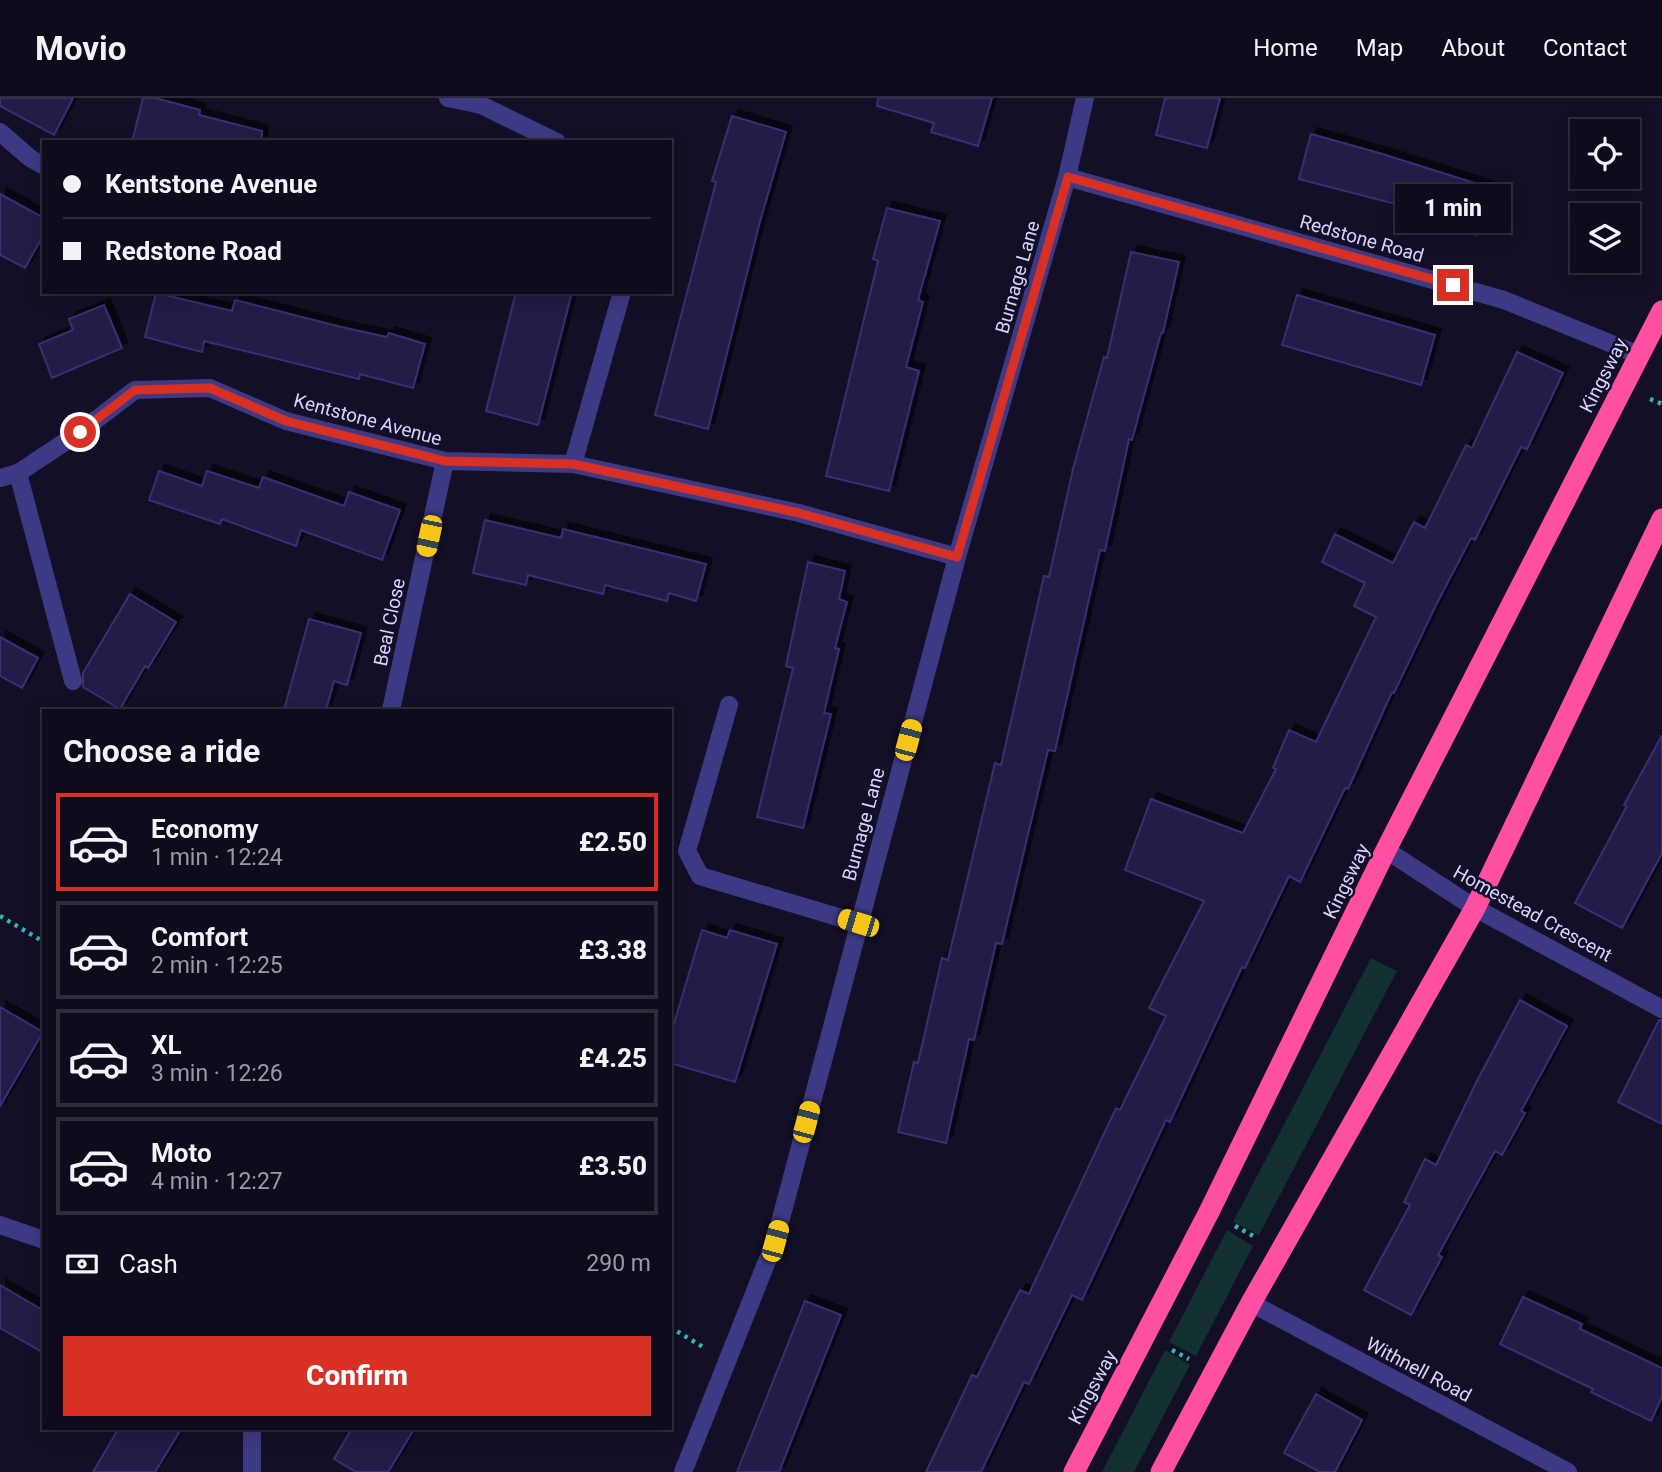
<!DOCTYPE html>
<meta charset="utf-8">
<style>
:root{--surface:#0e0b1c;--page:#1c1929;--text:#f1f3f6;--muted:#9b9ba3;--line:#2e2b3b;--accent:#d93025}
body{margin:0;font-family:Roboto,sans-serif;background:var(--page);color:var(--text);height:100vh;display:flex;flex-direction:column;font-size:26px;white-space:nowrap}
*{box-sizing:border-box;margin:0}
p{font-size:23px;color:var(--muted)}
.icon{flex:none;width:38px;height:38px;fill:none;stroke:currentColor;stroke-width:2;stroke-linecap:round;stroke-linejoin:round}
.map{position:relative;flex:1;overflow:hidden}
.sheet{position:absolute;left:42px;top:611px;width:630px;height:721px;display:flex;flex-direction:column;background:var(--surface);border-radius:0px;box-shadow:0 4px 18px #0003,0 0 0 2px var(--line)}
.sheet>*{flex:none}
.guide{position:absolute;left:42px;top:42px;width:630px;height:154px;border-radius:0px;box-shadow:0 4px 18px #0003,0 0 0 2px var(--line);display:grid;align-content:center;height:154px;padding:0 21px;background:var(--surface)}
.fabs{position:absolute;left:1570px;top:21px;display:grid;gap:14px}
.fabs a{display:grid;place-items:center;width:70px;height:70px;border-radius:0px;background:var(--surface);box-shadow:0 4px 18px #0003,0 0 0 2px var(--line);font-size:35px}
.end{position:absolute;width:32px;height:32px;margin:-16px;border:9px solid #d93025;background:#fff;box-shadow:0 0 0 4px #fff}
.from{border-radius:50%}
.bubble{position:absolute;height:49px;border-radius:0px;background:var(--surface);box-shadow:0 4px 18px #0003,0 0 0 2px var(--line);font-size:23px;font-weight:800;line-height:49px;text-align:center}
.car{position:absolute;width:21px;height:42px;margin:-21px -10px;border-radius:9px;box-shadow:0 0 5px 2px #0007;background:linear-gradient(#f5c518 24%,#345 0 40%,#f5c518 0 76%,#345 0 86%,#f5c518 0)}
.guide b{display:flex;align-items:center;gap:24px;height:66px;font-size:26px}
.guide b+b{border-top:2px solid var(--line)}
.guide i{width:18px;height:18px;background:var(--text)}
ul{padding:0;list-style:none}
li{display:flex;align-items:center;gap:21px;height:98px;margin:0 14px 10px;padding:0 7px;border:4px solid var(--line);border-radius:0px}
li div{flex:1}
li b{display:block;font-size:26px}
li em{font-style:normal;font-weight:800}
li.current{border-color:var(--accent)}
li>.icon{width:63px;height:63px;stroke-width:1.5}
h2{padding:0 21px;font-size:32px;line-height:84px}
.pay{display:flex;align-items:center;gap:18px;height:77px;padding:0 21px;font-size:26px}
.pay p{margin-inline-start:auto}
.cta{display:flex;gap:14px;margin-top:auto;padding:14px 21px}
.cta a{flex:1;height:80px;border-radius:0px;background:var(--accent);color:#fff;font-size:28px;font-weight:800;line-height:80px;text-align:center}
header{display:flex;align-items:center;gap:42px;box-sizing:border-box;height:98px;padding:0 35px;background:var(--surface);border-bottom:2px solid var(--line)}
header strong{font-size:33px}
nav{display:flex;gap:38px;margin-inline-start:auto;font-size:24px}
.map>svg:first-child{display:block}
.green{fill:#12302f}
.building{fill:#241b47;stroke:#3b2d73;stroke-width:2;filter:url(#shadow)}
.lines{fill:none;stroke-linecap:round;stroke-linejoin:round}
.path{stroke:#2fb8b0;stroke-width:4.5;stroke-dasharray:3.5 5;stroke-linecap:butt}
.lane{stroke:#3d3a85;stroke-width:18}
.street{stroke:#3d3a85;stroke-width:18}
.highway{stroke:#ff4fa3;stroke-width:21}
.route{stroke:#d93025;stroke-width:9}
.labels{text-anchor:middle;stroke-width:5;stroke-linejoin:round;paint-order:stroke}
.street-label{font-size:19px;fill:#d9d4ff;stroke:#130f26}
</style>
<header>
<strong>Movio</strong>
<nav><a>Home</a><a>Map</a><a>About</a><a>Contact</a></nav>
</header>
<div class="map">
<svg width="1662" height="1374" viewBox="0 0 1662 1374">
<defs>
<filter id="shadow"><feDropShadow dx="6" dy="-6" stdDeviation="0" flood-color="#0009"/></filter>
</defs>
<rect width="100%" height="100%" fill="#130f26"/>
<path class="green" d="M1371,860L1397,873L1259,1137L1233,1124Z
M1227,1132L1253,1148L1196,1258L1169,1244Z
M1165,1252L1190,1267L1134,1374H1102Z"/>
<path class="building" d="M0,0H73L54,37L0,8Z
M143,0H155L200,12L199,17L262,33L261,44H132Z
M878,0H992L978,48L931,34L934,25L877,8Z
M1165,0H1220L1207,50L1156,37Z
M732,18L786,34L759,127L708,331L655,317L716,84L712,83Z
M1311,36L1379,55L1490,90L1476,137L1406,114L1407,109L1299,81Z
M0,96L44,120V136L25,170L0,157Z
M887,110L940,123L918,202L923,204L906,269L919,273L889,393L826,378L878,163L873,161Z
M1131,154L1179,164L1163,235H1161L1132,342L1129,341L1105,453L1100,452L1055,653L1048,652L1002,846L996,845L974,942L969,941L946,1045L898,1034L914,964L918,965L942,860L948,862L995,665L1001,667L1044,478L1049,479L1073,371L1104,259L1107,260Z
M516,194H572L538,327L486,313Z
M156,195L232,213L235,202L341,229L387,239L389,235L425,246L413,290L360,276L359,281L204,243L202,254L145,239Z
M1297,197L1435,237L1421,287L1282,247Z
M104,207L122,250L52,280L39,246L73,232L69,221Z
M1517,254L1563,275L1527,351L1521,349L1475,442L1471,440L1437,505L1394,595L1392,594L1348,691L1345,690L1300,784L1289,778L1245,870L1242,869L1170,1024L1166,1022L1082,1202L1072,1197L1029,1286L1024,1284L981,1374H926L972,1277L977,1279L1020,1192L1029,1196L1116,1010L1120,1012L1166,918L1149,910L1204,803L1125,772L1151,701L1243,735L1276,671L1273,670L1289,632L1316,644L1376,519L1354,508L1365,485L1322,464L1335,436L1393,465L1414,424L1425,430L1466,347L1472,350Z
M159,373L202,388L207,373L259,390L263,379L344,408L349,394L400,412L382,462L301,432L296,448L222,421L220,426L149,402Z
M485,422L561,440L563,431L706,466L696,503L669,495L667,503L605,487L603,496L528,477L526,487L473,475Z
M808,464L845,473L839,501L847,504L835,550L839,551L824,615L831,616L803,730L757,719L793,570L786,568Z
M130,496L176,524L148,570L145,568L120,611L83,589V575Z
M309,521L361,535L347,587L334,583L326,612H284Z
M0,539L38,560L22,590L0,578Z
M1662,637V755L1622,830L1575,805L1627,708L1624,707Z
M702,832L727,840L730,832L777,846L735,984L670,965V939Z
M1520,902L1567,928L1521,1013L1525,1015L1502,1057L1495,1053L1438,1157L1442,1159L1411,1217L1364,1192L1410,1107L1404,1104L1425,1061L1436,1067L1478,981Z
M0,909L43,934L0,1008Z
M1659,922H1662V1026L1618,1004Z
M0,1187L44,1213V1255L0,1230Z
M1523,1199L1582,1226L1580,1231L1662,1270V1299L1651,1323L1591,1294L1593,1291L1500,1246Z
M805,1203L841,1217L779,1374H737Z
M1316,1296L1362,1322L1335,1374H1320L1284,1355Z
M119,1330H182L155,1374H93Z
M352,1330H415L388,1374H356L334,1361Z"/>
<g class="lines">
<path class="path" d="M1650,301L1662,306
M0,818L44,844
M1235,1128L1255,1139
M670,1229L703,1249
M1172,1252L1189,1261"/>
<path class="lane" d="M0,34L30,60L44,68
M18,375L73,583"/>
<path class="street" d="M448,0L481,7L557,44
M1067,79L1504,202L1639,257
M573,366L622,194
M0,380L18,375L80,334L135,292L210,290L286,323L445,363L573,366L799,415L957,459
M729,607L687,753L700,778L858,825
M391,612L445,363
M1386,752L1475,810L1662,911
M0,1127L44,1142
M1251,1205L1568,1374
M252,1374V1330
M683,1374L775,1143L957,459L1067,79L1085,0"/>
<path class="highway" d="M1074,1374L1209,1114L1386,752L1662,213
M1161,1374L1251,1205L1475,810L1662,421"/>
</g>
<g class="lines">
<path class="route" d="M80,334L135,292L210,290L286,323L445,363L573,366L799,415L957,459L1068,79L1453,187"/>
</g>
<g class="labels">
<g class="street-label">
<text transform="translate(1362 140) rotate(16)" y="7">Redstone Road</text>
<text transform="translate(1017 179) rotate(-74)" y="7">Burnage Lane</text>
<text transform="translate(1603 277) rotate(-63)" y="7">Kingsway</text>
<text transform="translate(368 321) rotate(15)" y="7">Kentstone Avenue</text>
<text transform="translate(389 524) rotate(-78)" y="7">Beal Close</text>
<text transform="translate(863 726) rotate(-75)" y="7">Burnage Lane</text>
<text transform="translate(1346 783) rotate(-64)" y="7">Kingsway</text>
<text transform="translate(1533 815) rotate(29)" y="7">Homestead Crescent</text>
<text transform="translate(1419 1271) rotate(28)" y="7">Withnell Road</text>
<text transform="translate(1092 1289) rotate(-62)" y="7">Kingsway</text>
</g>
</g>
</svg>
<div class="fabs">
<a><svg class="icon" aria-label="locate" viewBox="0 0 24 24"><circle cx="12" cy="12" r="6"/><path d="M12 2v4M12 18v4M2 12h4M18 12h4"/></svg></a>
<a><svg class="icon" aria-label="layers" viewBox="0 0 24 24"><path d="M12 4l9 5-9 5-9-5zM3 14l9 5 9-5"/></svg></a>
</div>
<i class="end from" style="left:80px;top:334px"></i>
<i class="end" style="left:1453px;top:187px"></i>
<div class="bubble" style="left:1395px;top:86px;width:116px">1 min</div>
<i class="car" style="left:429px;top:438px;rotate:192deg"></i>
<i class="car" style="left:908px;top:642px;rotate:15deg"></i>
<i class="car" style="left:858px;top:825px;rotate:287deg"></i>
<i class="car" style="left:806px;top:1024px;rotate:15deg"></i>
<i class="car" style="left:775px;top:1143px;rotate:15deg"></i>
<div class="guide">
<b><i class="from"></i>Kentstone Avenue</b>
<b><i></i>Redstone Road</b>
</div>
<section class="sheet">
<h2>Choose a ride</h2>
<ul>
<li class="current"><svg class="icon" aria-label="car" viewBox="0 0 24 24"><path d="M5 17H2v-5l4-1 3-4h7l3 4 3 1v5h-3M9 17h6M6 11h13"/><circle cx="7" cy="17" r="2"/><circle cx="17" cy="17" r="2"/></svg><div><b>Economy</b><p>1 min · 12:24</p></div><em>£2.50</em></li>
<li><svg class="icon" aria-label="car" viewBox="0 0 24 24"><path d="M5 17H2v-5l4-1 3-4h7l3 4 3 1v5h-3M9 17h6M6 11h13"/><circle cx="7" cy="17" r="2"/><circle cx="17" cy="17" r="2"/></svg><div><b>Comfort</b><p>2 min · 12:25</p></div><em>£3.38</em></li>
<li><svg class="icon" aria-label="car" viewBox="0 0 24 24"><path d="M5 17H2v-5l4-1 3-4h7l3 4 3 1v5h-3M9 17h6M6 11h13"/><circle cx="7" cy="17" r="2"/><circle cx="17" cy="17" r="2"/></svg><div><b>XL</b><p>3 min · 12:26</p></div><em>£4.25</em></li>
<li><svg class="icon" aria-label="car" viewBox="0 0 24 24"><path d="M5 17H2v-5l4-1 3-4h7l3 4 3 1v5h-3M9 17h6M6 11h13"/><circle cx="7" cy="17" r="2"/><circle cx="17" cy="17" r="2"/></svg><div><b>Moto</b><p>4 min · 12:27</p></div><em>£3.50</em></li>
</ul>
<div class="pay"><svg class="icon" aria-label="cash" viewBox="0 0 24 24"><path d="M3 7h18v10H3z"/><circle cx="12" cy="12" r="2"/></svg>Cash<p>290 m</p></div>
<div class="cta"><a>Confirm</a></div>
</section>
</div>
